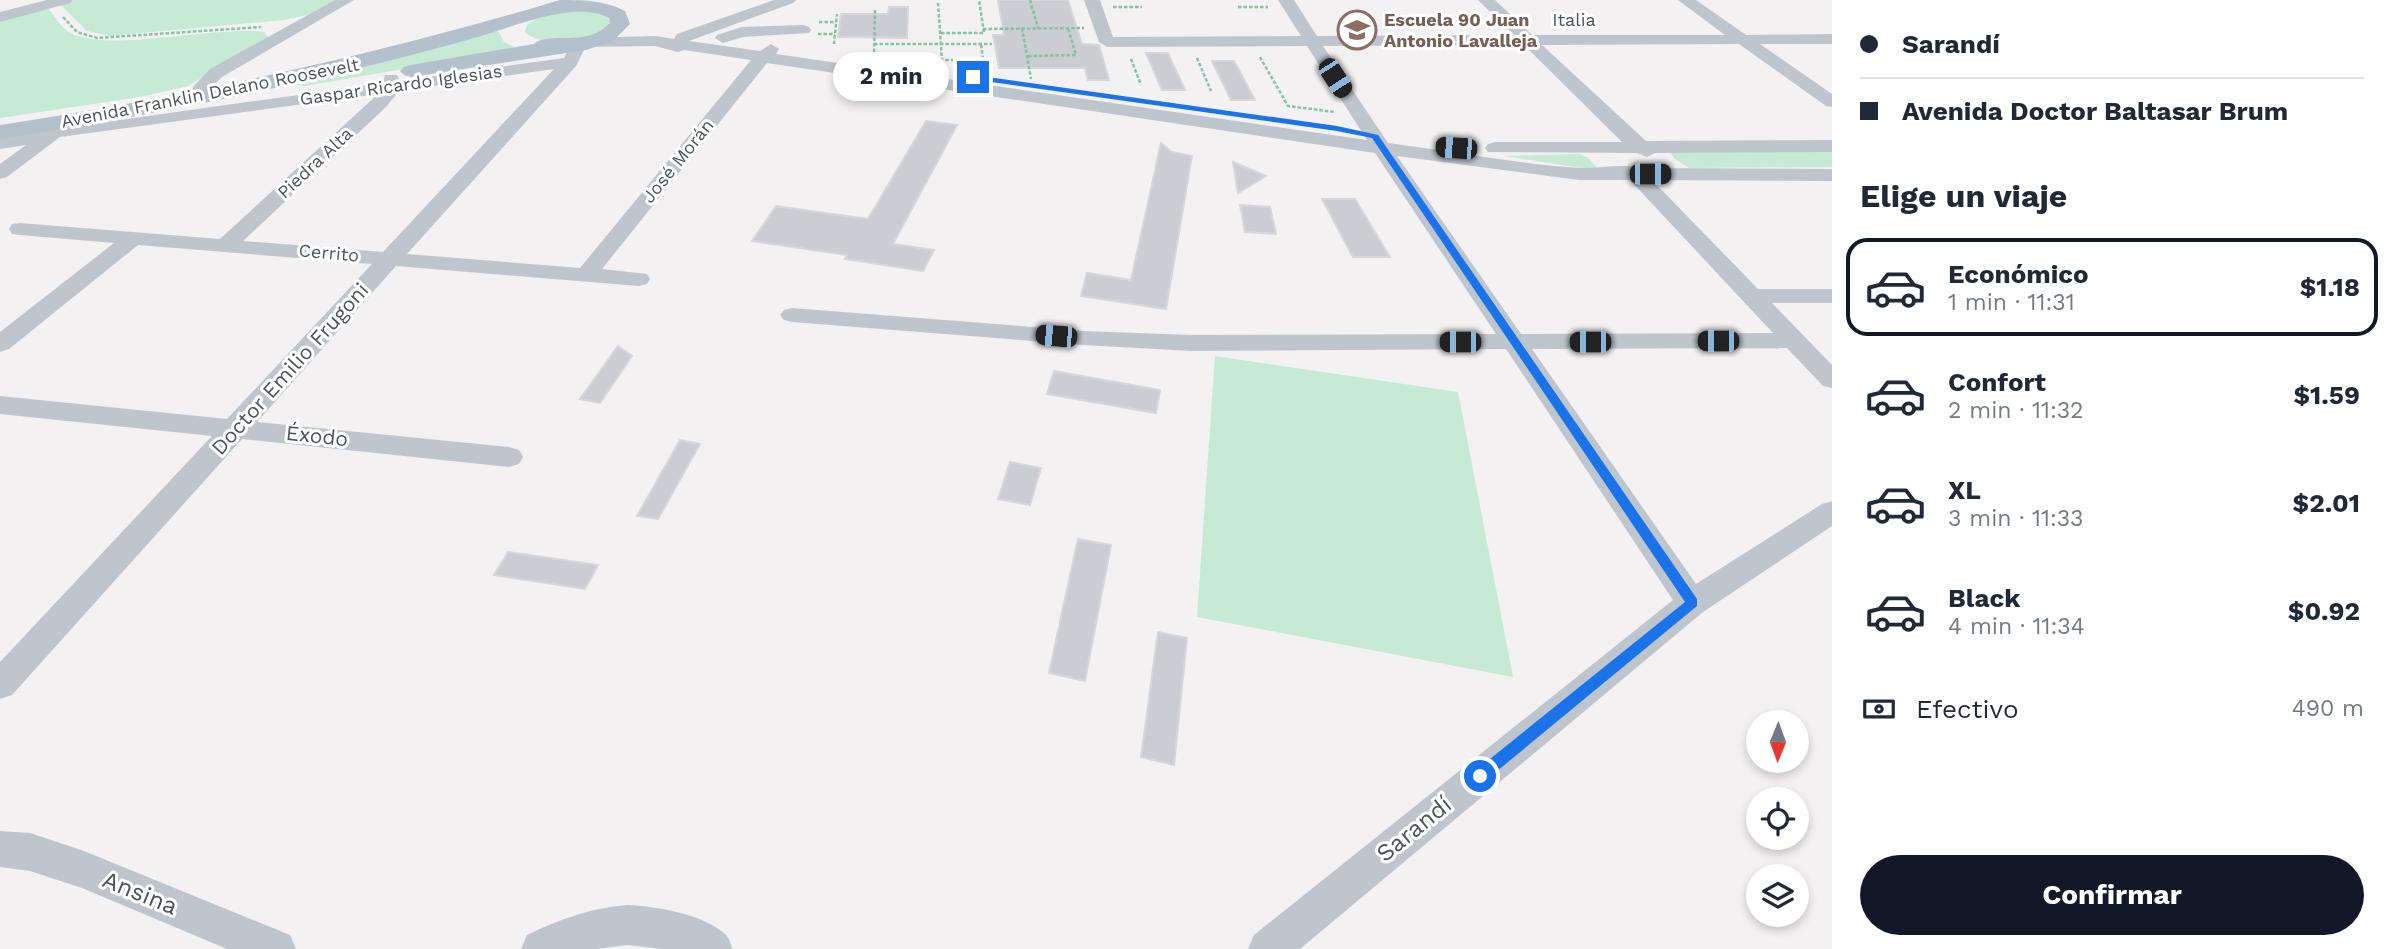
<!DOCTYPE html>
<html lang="es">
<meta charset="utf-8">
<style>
:root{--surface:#fff;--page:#f6f6f7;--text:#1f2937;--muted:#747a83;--line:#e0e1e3;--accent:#111827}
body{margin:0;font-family:"Work Sans",sans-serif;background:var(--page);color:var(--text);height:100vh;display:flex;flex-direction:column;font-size:26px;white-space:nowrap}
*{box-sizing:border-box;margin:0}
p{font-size:23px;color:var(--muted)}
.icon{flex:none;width:38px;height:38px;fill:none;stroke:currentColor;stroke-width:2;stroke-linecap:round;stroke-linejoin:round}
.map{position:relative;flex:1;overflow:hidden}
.side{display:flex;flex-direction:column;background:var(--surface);width:560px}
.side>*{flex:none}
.banner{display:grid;align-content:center;height:154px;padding:0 28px;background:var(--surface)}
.needle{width:46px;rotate:181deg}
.tools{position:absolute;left:1746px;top:710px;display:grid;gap:14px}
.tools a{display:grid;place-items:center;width:63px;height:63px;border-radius:50%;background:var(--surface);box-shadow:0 4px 10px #0003;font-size:35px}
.end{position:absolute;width:32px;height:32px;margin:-16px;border:9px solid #1a73e8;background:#fff;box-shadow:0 0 0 4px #fff}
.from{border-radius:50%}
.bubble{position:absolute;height:49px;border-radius:24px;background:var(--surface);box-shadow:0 4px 10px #0003;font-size:23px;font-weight:700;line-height:49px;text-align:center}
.car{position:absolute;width:21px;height:42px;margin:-21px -10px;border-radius:9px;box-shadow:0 0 5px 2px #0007;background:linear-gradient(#222 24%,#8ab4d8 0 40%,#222 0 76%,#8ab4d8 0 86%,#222 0)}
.banner b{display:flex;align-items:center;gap:24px;height:66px;font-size:26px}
.banner b+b{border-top:2px solid var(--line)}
.banner i{width:18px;height:18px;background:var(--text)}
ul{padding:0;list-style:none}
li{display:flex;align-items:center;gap:21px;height:98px;margin:0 14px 10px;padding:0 14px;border:4px solid transparent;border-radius:21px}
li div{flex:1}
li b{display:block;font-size:26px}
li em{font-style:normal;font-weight:700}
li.on{border-color:var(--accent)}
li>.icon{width:63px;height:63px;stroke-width:1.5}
h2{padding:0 28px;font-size:32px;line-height:84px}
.pay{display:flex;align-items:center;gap:18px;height:77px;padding:0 28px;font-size:26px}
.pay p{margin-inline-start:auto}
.button{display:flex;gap:14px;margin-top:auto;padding:14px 28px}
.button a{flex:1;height:80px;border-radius:42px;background:var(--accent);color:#fff;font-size:28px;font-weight:700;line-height:80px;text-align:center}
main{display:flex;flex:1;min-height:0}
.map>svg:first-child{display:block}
.green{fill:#c6ead4}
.building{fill:#cbcdd3;stroke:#d6d7db;stroke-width:2}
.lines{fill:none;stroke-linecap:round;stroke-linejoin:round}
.path{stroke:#82c4a3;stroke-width:2.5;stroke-dasharray:3.5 2;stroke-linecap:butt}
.minor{fill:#bec5cc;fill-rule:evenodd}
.major{fill:#b4c0cc;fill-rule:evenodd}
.route{fill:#1a73e8}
.labels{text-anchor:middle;stroke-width:6;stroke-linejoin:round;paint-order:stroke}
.far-education-label{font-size:18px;font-weight:bold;fill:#785e54;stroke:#fff;text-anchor:start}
.far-street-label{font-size:18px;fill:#4b545c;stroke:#fff}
.street-label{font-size:21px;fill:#4b545c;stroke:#fff}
.near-street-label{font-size:24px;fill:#4b545c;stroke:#fff}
</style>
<main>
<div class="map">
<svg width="1832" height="949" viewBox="0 0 1832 949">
<rect width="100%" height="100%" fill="#f3f1f1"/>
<path class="green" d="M56,0H336L312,14L284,20L109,36L87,31Z
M48,8C54,15 61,28 69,32C105,54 215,25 264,32L269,38L188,86L140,97L0,118V20Z
M588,10L607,16L611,23C605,27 599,35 592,37C576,43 537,45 525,32L527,25L543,15Z
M495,31L499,32L504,42L518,49L305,86L297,85L299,82Z
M1832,151V167L1689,168L1675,159L1670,152Z
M1579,154L1587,157L1597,167L1594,170L1504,156Z
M1215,356L1458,392L1513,677L1197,617Z"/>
<path class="building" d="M998,0H1068L1082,44L1099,45L1109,80H1088L1085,68H999L993,35H1004Z
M889,7H908L907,38L838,37L841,14H888Z
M1146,53H1168L1185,90H1162Z
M1212,61H1234L1255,100H1231Z
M926,121L957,125L893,244L934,250L923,271L845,259L847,255L752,241L776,206L868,219Z
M1161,143L1172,152L1192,156L1166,309L1081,296L1087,273L1131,280Z
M1233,162L1266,176L1238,193Z
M1322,199H1355L1390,257H1353Z
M1240,205L1270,207L1276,234L1245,232Z
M618,346L632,356L600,403L580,399Z
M1054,371L1160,390L1156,413L1047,394Z
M680,440L700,444L658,519L637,516Z
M1010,462L1041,468L1030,505L998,499Z
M1078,539L1111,545L1085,681L1049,673Z
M508,552L598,565L585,589L494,575Z
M1158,632L1187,638L1174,765L1141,757Z"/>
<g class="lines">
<path class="path" d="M1030,0L1038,28
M938,3L942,60H983L981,44
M1113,7H1142
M1238,7H1268
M63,17L77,32L97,38L261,27
M819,22H836
M1022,28L1031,79
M983,29L1084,28
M941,33H984L979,0
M818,34H835
M834,44L837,14
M874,44H992
M871,56L874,54L875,10
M1028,56L1076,55L1068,28
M1260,57L1288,106L1335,112
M1197,58L1211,91
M1131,59L1141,85"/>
<path class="minor" d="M47,0H73L70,3L0,22V12Z
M335,0H354L222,77L211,88L207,102H195L192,98L193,87L210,69Z
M774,0H796L793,3L689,41L760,51L771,44L779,49L776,54L1367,140L1307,46L1107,47L1099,42L1084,0H1100L1113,37L1301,36L1278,0H1294L1317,36L1514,35L1478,0H1495L1532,35H1725L1678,0H1696L1746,35L1832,34V44H1760L1832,94V107L1826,106L1739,44L1542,45L1646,141L1832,140V152L1655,153L1647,157L1637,153L1488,152L1485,148L1488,144L1495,142H1622L1524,45L1323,46L1388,143C1451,151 1516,164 1580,168C1598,169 1622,163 1637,168L1832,169V181L1652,180L1758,289H1832V303H1772L1832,365V388L1823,386L1787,348L1532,349L1696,584L1822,504L1832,501V526L1703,612L1300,949H1248L1254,935L1673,600L1506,349L1192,351L1083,345L792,322L784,320L780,315L784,310L792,308L1083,331L1192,335L1496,334L1375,153L767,63L602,269L647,274L650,279L647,284L639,286L396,266L257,422L509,447L519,450L523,457L519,464L509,467L242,439L12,695L0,699V662L212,436L0,414V396L227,419L372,264L138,245L9,349L0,352V332L114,243L20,235L12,234L9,229L12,224L20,223L220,239L378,94L60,137L7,177L0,179V164L26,145L0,149V137L44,131L48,120H62L63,128L383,83L385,75H397L400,81L564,58L570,47L578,45V40L584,38L655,36L674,39L677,34ZM655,46L678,52L684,50L751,60L580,268L407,254L576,66L584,50L582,47ZM554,69L383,252L243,241L386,107L399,91ZM1397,156L1579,180H1630L1773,333L1521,334Z
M803,25L809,27L811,30L809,33L743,37L723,43L715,38L717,35L742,27Z
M0,831L30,833L84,851L290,935L296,949H227L82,888L30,871L0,867Z
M627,905C655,906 703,914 725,934C729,937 731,944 732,949H662L627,945L597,949H521L527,935C560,919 591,908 627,905Z"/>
<path class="major" d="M560,0C583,0 604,0 625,11L630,24L613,41L586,50L411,77L404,75L400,71L404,67L411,65L534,44C549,30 586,49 610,23L609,18C575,0 516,26 481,36C323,81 162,114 0,139V125C190,96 376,55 560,0Z"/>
</g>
<path class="route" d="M973,75L1337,126L1378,135L1697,599V606L1485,781H1475L1473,776L1475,771L1685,602L1372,138L1337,131L970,79Z"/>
<defs>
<symbol id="school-ring" viewBox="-11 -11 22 22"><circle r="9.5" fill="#fff" stroke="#8d6e63" stroke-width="1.5"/><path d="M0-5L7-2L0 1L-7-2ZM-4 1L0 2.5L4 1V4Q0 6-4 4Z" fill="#8d6e63"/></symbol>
</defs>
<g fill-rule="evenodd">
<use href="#school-ring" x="1335" y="8" width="44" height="44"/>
</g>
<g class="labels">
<g class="far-education-label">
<text x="1384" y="26">Escuela 90 Juan<tspan x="1384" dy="21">Antonio Lavalleja</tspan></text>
</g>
<g class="far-street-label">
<text x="1574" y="26">Italia</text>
<text transform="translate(401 85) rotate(-8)" y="6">Gaspar Ricardo Iglesias</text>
<text transform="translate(210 93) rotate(-11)" y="6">Avenida Franklin Delano Roosevelt</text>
<text transform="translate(678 161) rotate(-51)" y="6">José Morán</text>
<text transform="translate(315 163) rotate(-43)" y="6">Piedra Alta</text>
<text transform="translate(329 253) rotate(5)" y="6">Cerrito</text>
</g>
<g class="street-label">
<text transform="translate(290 369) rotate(-48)" y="7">Doctor Emilio Frugoni</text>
<text transform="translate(317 436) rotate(6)" y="7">Éxodo</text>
</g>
<g class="near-street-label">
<text transform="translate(1414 829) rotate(-39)" y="8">Sarandí</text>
<text transform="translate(140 893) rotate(22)" y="8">Ansina</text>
</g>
</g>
</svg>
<div class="tools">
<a><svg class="needle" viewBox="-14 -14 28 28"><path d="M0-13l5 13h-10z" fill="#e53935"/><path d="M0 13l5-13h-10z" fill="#747a83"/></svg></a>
<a><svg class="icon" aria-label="locate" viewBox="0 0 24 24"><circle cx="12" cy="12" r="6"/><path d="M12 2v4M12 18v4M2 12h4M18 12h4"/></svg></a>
<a><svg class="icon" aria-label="layers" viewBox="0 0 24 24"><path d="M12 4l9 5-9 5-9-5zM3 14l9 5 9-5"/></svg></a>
</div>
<i class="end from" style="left:1480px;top:776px"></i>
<i class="end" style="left:973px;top:77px"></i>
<div class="bubble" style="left:833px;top:52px;width:116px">2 min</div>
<i class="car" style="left:1335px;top:78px;rotate:147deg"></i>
<i class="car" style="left:1456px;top:148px;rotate:274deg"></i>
<i class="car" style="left:1650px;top:174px;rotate:90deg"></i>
<i class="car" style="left:1056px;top:336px;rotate:275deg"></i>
<i class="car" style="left:1718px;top:341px;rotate:270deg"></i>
<i class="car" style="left:1460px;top:342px;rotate:270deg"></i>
<i class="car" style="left:1590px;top:342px;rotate:270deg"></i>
</div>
<section class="side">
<div class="banner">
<b><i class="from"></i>Sarandí</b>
<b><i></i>Avenida Doctor Baltasar Brum</b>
</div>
<h2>Elige un viaje</h2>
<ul>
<li class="on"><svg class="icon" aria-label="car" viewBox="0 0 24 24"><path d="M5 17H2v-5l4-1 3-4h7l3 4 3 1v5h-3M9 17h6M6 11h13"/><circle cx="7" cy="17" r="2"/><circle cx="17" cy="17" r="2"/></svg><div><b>Económico</b><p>1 min · 11:31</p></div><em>$1.18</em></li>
<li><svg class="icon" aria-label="car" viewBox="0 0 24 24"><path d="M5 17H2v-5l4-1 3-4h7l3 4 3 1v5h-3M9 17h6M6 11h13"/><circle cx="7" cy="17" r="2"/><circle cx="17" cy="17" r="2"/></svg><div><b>Confort</b><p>2 min · 11:32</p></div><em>$1.59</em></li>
<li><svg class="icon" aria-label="car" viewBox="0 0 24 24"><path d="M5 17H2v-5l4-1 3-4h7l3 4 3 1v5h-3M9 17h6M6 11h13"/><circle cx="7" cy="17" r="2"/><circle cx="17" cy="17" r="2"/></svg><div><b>XL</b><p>3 min · 11:33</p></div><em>$2.01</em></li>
<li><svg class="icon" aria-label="car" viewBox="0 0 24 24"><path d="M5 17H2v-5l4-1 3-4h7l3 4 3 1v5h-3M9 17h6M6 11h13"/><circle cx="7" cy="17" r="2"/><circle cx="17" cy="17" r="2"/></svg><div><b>Black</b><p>4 min · 11:34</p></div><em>$0.92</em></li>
</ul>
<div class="pay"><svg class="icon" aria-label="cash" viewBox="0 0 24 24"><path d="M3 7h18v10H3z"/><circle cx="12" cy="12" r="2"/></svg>Efectivo<p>490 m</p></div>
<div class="button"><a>Confirmar</a></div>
</section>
</main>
